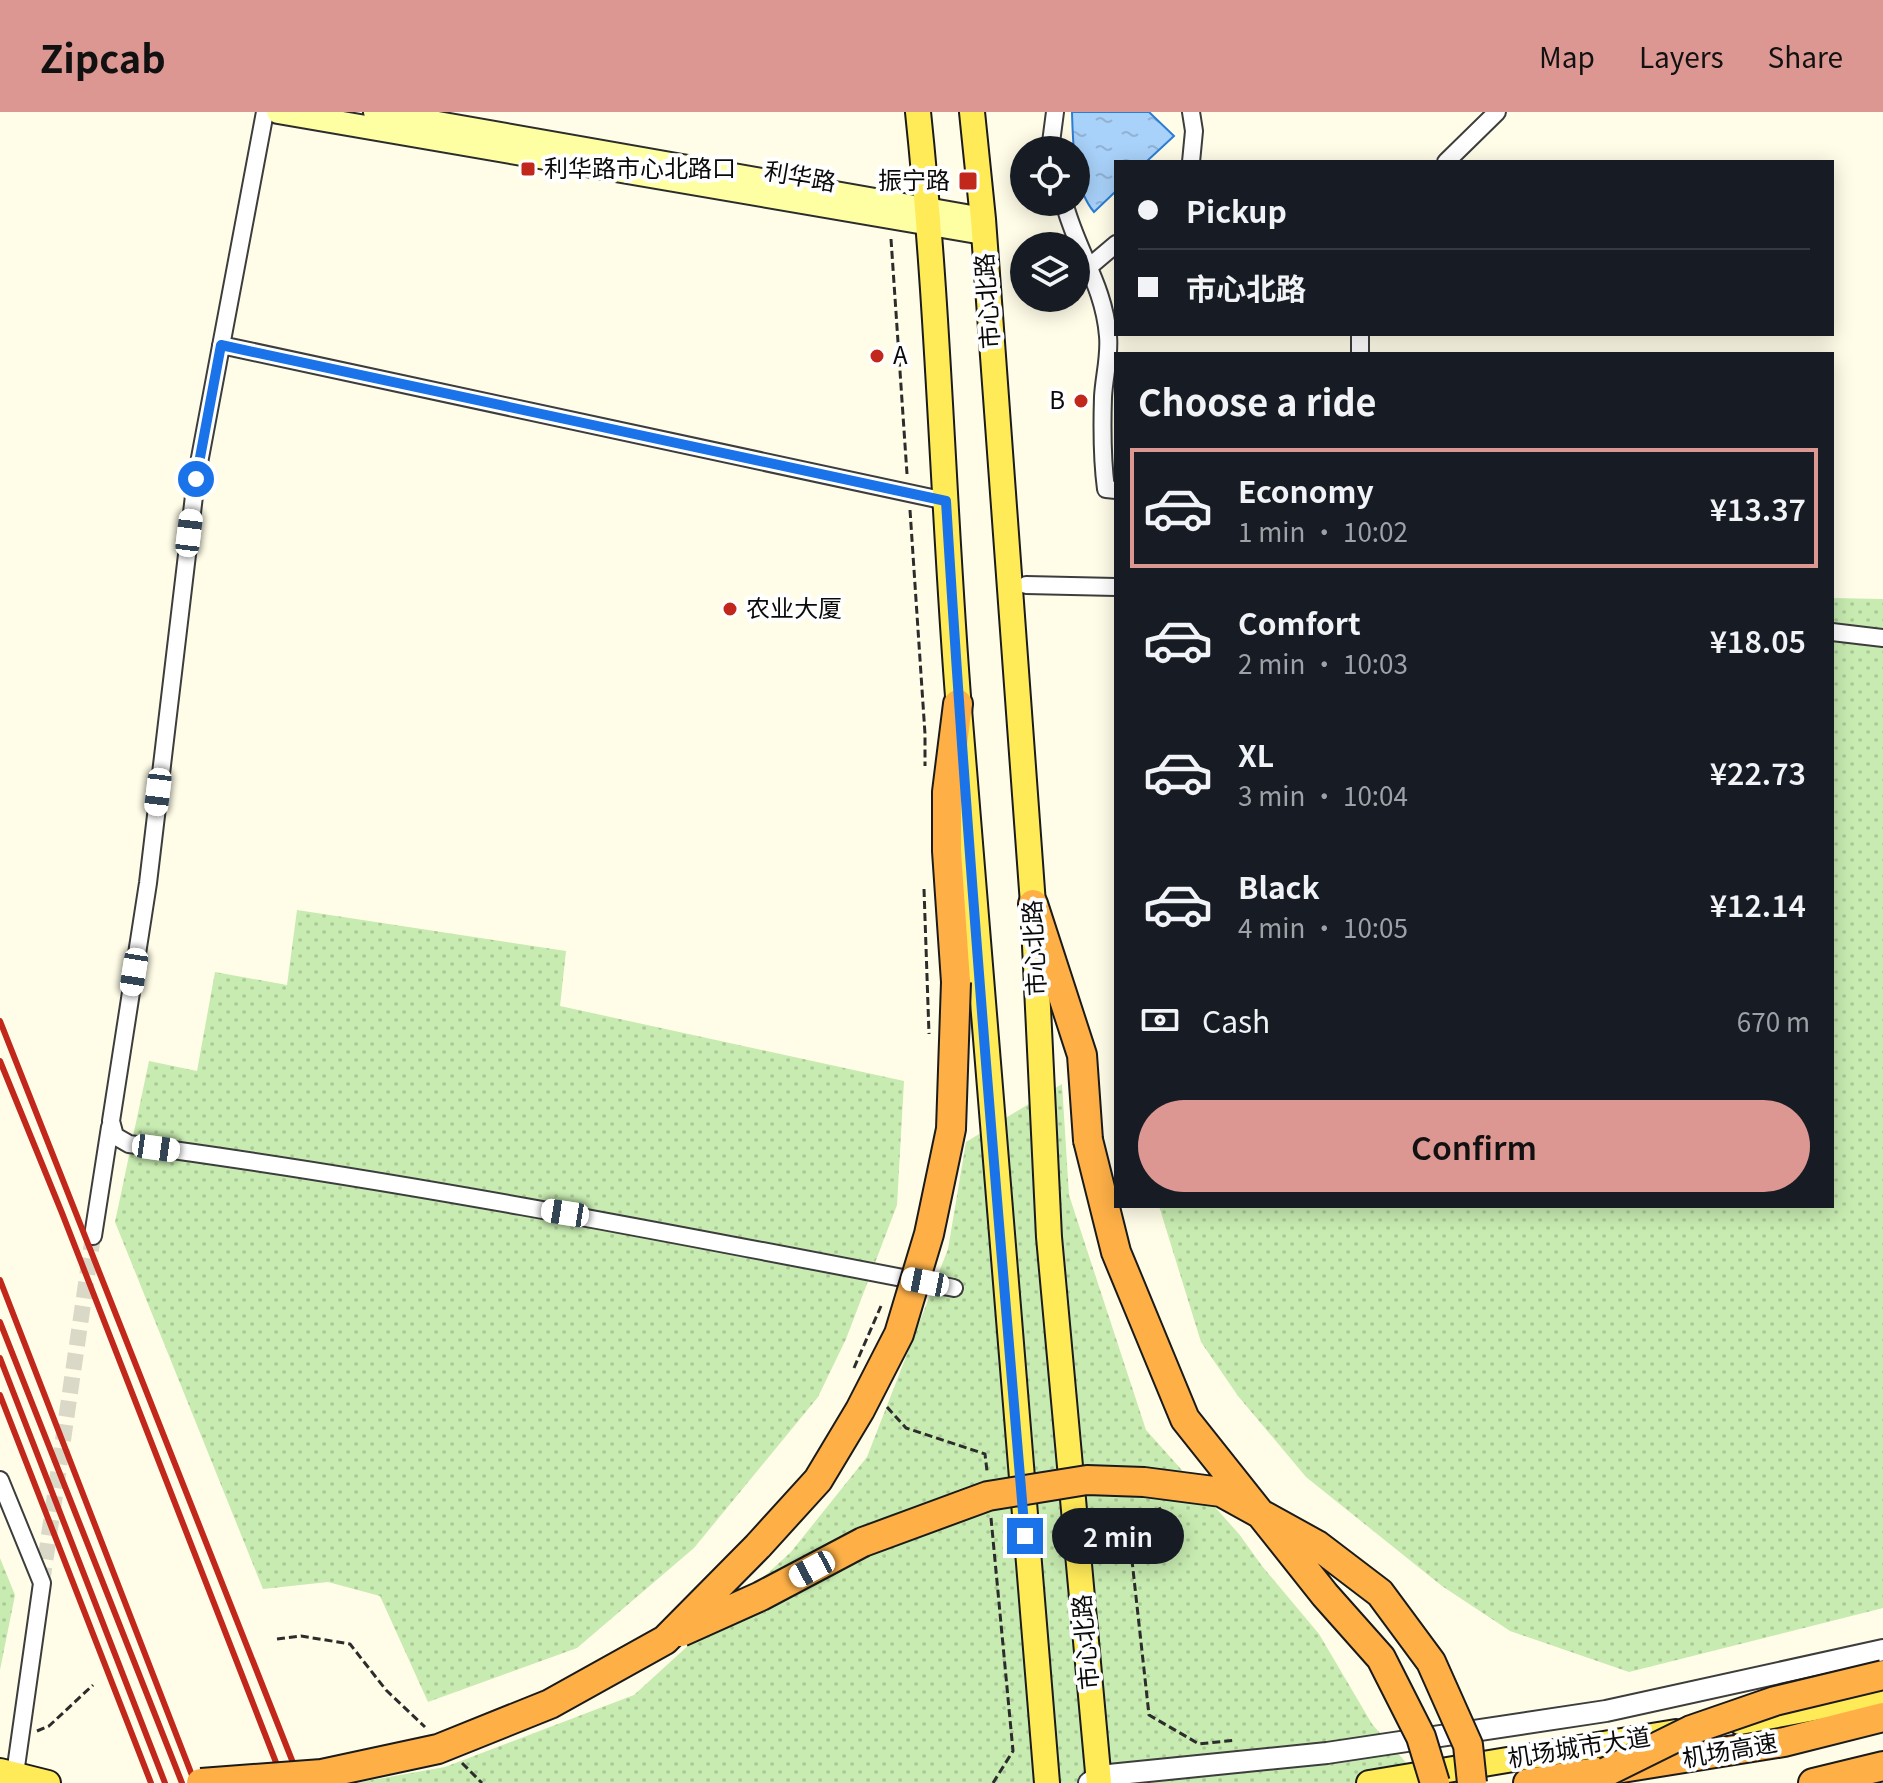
<!DOCTYPE html>
<meta charset="utf-8">
<style>
:root{--surface:#171b24;--page:#20242c;--text:#f1f3f6;--muted:#9ea1a6;--line:#363941;--accent:#dc9793}
body{margin:0;font-family:Georgia,"Noto Sans SC",serif;background:var(--page);color:var(--text);height:100vh;display:flex;flex-direction:column;font-size:30px;white-space:nowrap}
*{box-sizing:border-box;margin:0}
p{font-size:26px;color:var(--muted)}
.icon{flex:none;width:44px;height:44px;fill:none;stroke:currentColor;stroke-width:2;stroke-linecap:round;stroke-linejoin:round}
.map{position:relative;flex:1;overflow:hidden}
.drawer{position:absolute;left:1114px;top:240px;width:720px;height:856px;display:flex;flex-direction:column;background:var(--surface);border-radius:0px;box-shadow:0 4px 20px #0003}
.drawer>*{flex:none}
.guide{position:absolute;left:1114px;top:48px;width:720px;height:176px;border-radius:0px;box-shadow:0 4px 20px #0003;display:grid;align-content:center;height:176px;padding:0 24px;background:var(--surface)}
.fabs{position:absolute;left:1010px;top:24px;display:grid;gap:16px}
.fabs a{display:grid;place-items:center;width:80px;height:80px;border-radius:50%;background:var(--surface);box-shadow:0 4px 20px #0003;font-size:40px}
.end{position:absolute;width:36px;height:36px;margin:-18px;border:10px solid #1a73e8;background:#fff;box-shadow:0 0 0 4px #fff}
.from{border-radius:50%}
.bubble{position:absolute;height:56px;border-radius:28px;background:var(--surface);box-shadow:0 4px 20px #0003;font-size:26px;font-weight:600;line-height:56px;text-align:center}
.car{position:absolute;width:24px;height:48px;margin:-24px -12px;border-radius:10px;box-shadow:0 0 6px 2px #0007;background:linear-gradient(#fff 24%,#345 0 40%,#fff 0 76%,#345 0 86%,#fff 0)}
.guide b{display:flex;align-items:center;gap:28px;height:76px;font-size:30px}
.guide b+b{border-top:2px solid var(--line)}
.guide i{width:20px;height:20px;background:var(--text)}
ul{padding:0;list-style:none}
li{display:flex;align-items:center;gap:24px;height:120px;margin:0 16px 12px;padding:0 8px;border:4px solid transparent;border-radius:0px}
li div{flex:1}
li b{display:block;font-size:30px}
li em{font-style:normal;font-weight:600}
li.on{border-color:var(--accent)}
li>.icon{width:72px;height:72px;stroke-width:1.5}
h2{padding:0 24px;font-size:36px;line-height:96px}
.pay{display:flex;align-items:center;gap:20px;height:88px;padding:0 24px;font-size:30px}
.pay p{margin-inline-start:auto}
.button{display:flex;gap:16px;margin-top:auto;padding:16px 24px}
.button a{flex:1;height:92px;border-radius:48px;background:var(--accent);color:#111;font-size:32px;font-weight:600;line-height:92px;text-align:center}
header{display:flex;align-items:center;gap:48px;box-sizing:border-box;height:112px;padding:0 40px;background:var(--accent);color:#111}
header strong{font-size:38px}
nav{display:flex;gap:44px;margin-inline-start:auto;font-size:28px}
.map>svg:first-child{display:block}
.grass{fill:url(#grass-dots)}
.water{fill:url(#water-ripples);stroke:#2b7dd5;stroke-width:2}
.lines{fill:none;stroke-linecap:round;stroke-linejoin:round}
.minor-tunnel{stroke:#dad9c7;stroke-width:16;stroke-dasharray:16 8;stroke-linecap:butt}
.minor-casing{stroke:#3d3d3d;stroke-width:20}
.tertiary-casing{stroke:#3d3d3d;stroke-width:24}
.secondary-casing{stroke:#2c2c2c;stroke-width:26}
.primary-casing{stroke:#1b1b1b;stroke-width:28}
.motorway-casing{stroke:#1b1b1b;stroke-width:32}
.path{stroke:#2c2c2c;stroke-width:3;stroke-dasharray:8 4;stroke-linecap:butt}
.minor{stroke:#fff;stroke-width:16}
.tertiary{stroke:#fff;stroke-width:20}
.secondary{stroke:#feffa3;stroke-width:22}
.primary{stroke:#ffea58;stroke-width:24}
.motorway{stroke:#feb047;stroke-width:28}
.rail{stroke:#c2271b;stroke-width:6}
.motorway-bridge-casing{stroke:#1b1b1b;stroke-width:32;stroke-linecap:butt}
.motorway-bridge{stroke:#feb047;stroke-width:28}
.route{stroke:#1a73e8;stroke-width:10}
.poi-dot{fill:#c2271b;stroke:#fff;stroke-width:3}
.labels{text-anchor:middle;stroke-width:8;stroke-linejoin:round;paint-order:stroke}
.poi-label{font-size:24px;fill:#0a0a0a;stroke:#fff;text-anchor:start}
.street-label{font-size:24px;fill:#0a0a0a;stroke:#fff}
</style>
<header>
<strong>Zipcab</strong>
<nav><a>Map</a><a>Layers</a><a>Share</a></nav>
</header>
<div class="map">
<svg width="1883" height="1671" viewBox="0 0 1883 1671">
<defs>
<pattern id="grass-dots" width="8" height="8" patternUnits="userSpaceOnUse" patternTransform="scale(2)"><rect width="8" height="8" fill="#c7ebb0"/><path d="M2 2h.1M6 6h.1" fill="none" stroke="#aac896" stroke-width="1.8" stroke-linecap="round"/></pattern>
<pattern id="water-ripples" width="26" height="14" patternUnits="userSpaceOnUse" patternTransform="scale(2)"><rect width="26" height="14" fill="#a9d2fa"/><path d="M2 4q2-2 4 0t4 0M15 11q2-2 4 0t4 0" fill="none" stroke="#90b3d5"/></pattern>
</defs>
<rect width="100%" height="100%" fill="#fffde8"/>
<path class="grass" d="M1832,486L1883,487V1496L1629,1560L1510,1519L1442,1474L1306,1365L1238,1284L1201,1230L1159,1094H1832Z
M297,798L566,839L560,894L904,969L897,1093L846,1227L818,1285L694,1436L577,1536L428,1590L380,1484L328,1470L263,1477L115,1110L149,949L197,959L215,860L287,873Z
M1062,972L1069,1083L1146,1318L1239,1422L1262,1454L1319,1522L1372,1612L1424,1671H355L445,1655L634,1583L791,1440L867,1345L948,1137L966,1030Z
M0,1446L15,1483L0,1558Z"/>
<path class="water" d="M1072,0H1149L1174,24L1146,50H1116V79L1094,100C1073,75 1073,31 1072,0Z"/>
<g class="lines">
<path class="minor-tunnel" d="M42,1471L93,1124"/>
<defs>
<path id="minor" d="M265,0L196,367L148,771L111,1009L115,1024L129,1032C406,1069 680,1123 954,1176
M1050,38L1055,0
M1191,50L1194,19L1191,0
M1446,50L1497,0
M1064,90C1076,138 1104,173 1108,224C1110,244 1104,265 1103,285C1102,316 1102,347 1106,377L1116,378
M1089,155L1116,132
M1360,222V242
M221,233L946,389
M1026,473L1116,475
M1832,520L1883,526
M93,1124L110,1015
M0,1368L42,1471L14,1669"/>
<path id="tertiary" d="M1089,1671L1099,1664L1327,1641L1606,1599L1883,1538"/>
<path id="secondary" d="M278,0L983,121
M375,0L983,107"/>
<path id="primary" d="M918,0C939,198 943,398 959,597C986,955 1015,1313 1047,1671
M972,0L983,107L1033,792L1049,1125L1099,1671
M1740,1610L1883,1583
M0,1659L48,1671
M1369,1671L1676,1620"/>
<path id="motorway" d="M1033,792L1082,943L1088,1028
M956,870L947,739V680L958,592
M1528,1671L1784,1630L1883,1605
M1813,1671L1883,1654"/>
</defs>
<use href="#minor" class="minor-casing"/>
<use href="#tertiary" class="tertiary-casing"/>
<use href="#secondary" class="secondary-casing"/>
<use href="#primary" class="primary-casing"/>
<use href="#motorway" class="motorway-casing"/>
<path class="path" d="M891,127L907,362
M910,398L925,622V654
M924,777L929,922
M854,1256L881,1194
M887,1295L906,1316L985,1342L987,1359
M1161,1396L1128,1412L1149,1603L1199,1632L1236,1628
M991,1406L1013,1639L993,1671
M277,1527L301,1524L350,1532L386,1578L425,1615
M37,1619L49,1614L93,1573
M462,1651L482,1671"/>
<use href="#minor" class="minor"/>
<use href="#tertiary" class="tertiary"/>
<use href="#secondary" class="secondary"/>
<use href="#primary" class="primary"/>
<use href="#motorway" class="motorway"/>
<path class="rail" d="M0,909L301,1671
M0,949L62,1101L284,1671
M0,1168L195,1671
M0,1210L182,1671
M0,1246L165,1671
M0,1283L151,1671"/>
<defs>
<path id="motorway-bridge" d="M1088,1028L1116,1140L1185,1307L1325,1483L1381,1546L1421,1625L1435,1671
M681,1520L761,1484L863,1430L988,1384L1087,1368L1144,1370L1221,1380L1317,1433L1380,1481L1431,1550L1468,1633L1472,1671
M1606,1660L1691,1618L1775,1589L1883,1563
M201,1671L322,1662L438,1637L550,1592L665,1528L758,1434L818,1368L860,1298L899,1222L929,1122L951,1017L956,870"/>
</defs>
<use href="#motorway-bridge" class="motorway-bridge-casing"/>
<use href="#motorway-bridge" class="motorway-bridge"/>
</g>
<g class="lines">
<path class="route" d="M196,367L221,233L946,389C967,735 996,1079 1025,1424"/>
</g>
<g class="poi-dot">
<rect x="520" y="49" width="16" height="16" rx="4"/>
<rect x="958" y="59" width="20" height="20" rx="4"/>
<circle cx="877" cy="244" r="8"/>
<circle cx="1081" cy="289" r="8"/>
<circle cx="730" cy="497" r="8"/>
</g>
<g class="labels">
<g class="poi-label">
<text x="544" y="65">利华路市心北路口</text>
<text x="950" y="77" text-anchor="end">振宁路</text>
<text x="893" y="252">A</text>
<text x="1065" y="297" text-anchor="end">B</text>
<text x="746" y="505">农业大厦</text>
</g>
<g class="street-label">
<text transform="translate(800 65) rotate(10)" y="8">利华路</text>
<text transform="translate(988 189) rotate(-94)" y="8">市心北路</text>
<text transform="translate(1035 836) rotate(-93)" y="8">市心北路</text>
<text transform="translate(1086 1530) rotate(-95)" y="8">市心北路</text>
<text transform="translate(1579 1636) rotate(-9)" y="8">机场城市大道</text>
<text transform="translate(1730 1639) rotate(-10)" y="8">机场高速</text>
</g>
</g>
</svg>
<div class="fabs">
<a><svg class="icon" aria-label="locate" viewBox="0 0 24 24"><circle cx="12" cy="12" r="6"/><path d="M12 2v4M12 18v4M2 12h4M18 12h4"/></svg></a>
<a><svg class="icon" aria-label="layers" viewBox="0 0 24 24"><path d="M12 4l9 5-9 5-9-5zM3 14l9 5 9-5"/></svg></a>
</div>
<i class="end from" style="left:196px;top:367px"></i>
<i class="end" style="left:1025px;top:1424px"></i>
<div class="bubble" style="left:1052px;top:1396px;width:132px">2 min</div>
<i class="car" style="left:189px;top:421px;rotate:7deg"></i>
<i class="car" style="left:158px;top:680px;rotate:187deg"></i>
<i class="car" style="left:134px;top:860px;rotate:189deg"></i>
<i class="car" style="left:156px;top:1036px;rotate:98deg"></i>
<i class="car" style="left:565px;top:1101px;rotate:279deg"></i>
<i class="car" style="left:925px;top:1170px;rotate:281deg"></i>
<i class="car" style="left:812px;top:1457px;rotate:242deg"></i>
<div class="guide">
<b><i class="from"></i>Pickup</b>
<b><i></i>市心北路</b>
</div>
<section class="drawer">
<h2>Choose a ride</h2>
<ul>
<li class="on"><svg class="icon" aria-label="car" viewBox="0 0 24 24"><path d="M5 17H2v-5l4-1 3-4h7l3 4 3 1v5h-3M9 17h6M6 11h13"/><circle cx="7" cy="17" r="2"/><circle cx="17" cy="17" r="2"/></svg><div><b>Economy</b><p>1 min · 10:02</p></div><em>¥13.37</em></li>
<li><svg class="icon" aria-label="car" viewBox="0 0 24 24"><path d="M5 17H2v-5l4-1 3-4h7l3 4 3 1v5h-3M9 17h6M6 11h13"/><circle cx="7" cy="17" r="2"/><circle cx="17" cy="17" r="2"/></svg><div><b>Comfort</b><p>2 min · 10:03</p></div><em>¥18.05</em></li>
<li><svg class="icon" aria-label="car" viewBox="0 0 24 24"><path d="M5 17H2v-5l4-1 3-4h7l3 4 3 1v5h-3M9 17h6M6 11h13"/><circle cx="7" cy="17" r="2"/><circle cx="17" cy="17" r="2"/></svg><div><b>XL</b><p>3 min · 10:04</p></div><em>¥22.73</em></li>
<li><svg class="icon" aria-label="car" viewBox="0 0 24 24"><path d="M5 17H2v-5l4-1 3-4h7l3 4 3 1v5h-3M9 17h6M6 11h13"/><circle cx="7" cy="17" r="2"/><circle cx="17" cy="17" r="2"/></svg><div><b>Black</b><p>4 min · 10:05</p></div><em>¥12.14</em></li>
</ul>
<div class="pay"><svg class="icon" aria-label="cash" viewBox="0 0 24 24"><path d="M3 7h18v10H3z"/><circle cx="12" cy="12" r="2"/></svg>Cash<p>670 m</p></div>
<div class="button"><a>Confirm</a></div>
</section>
</div>
